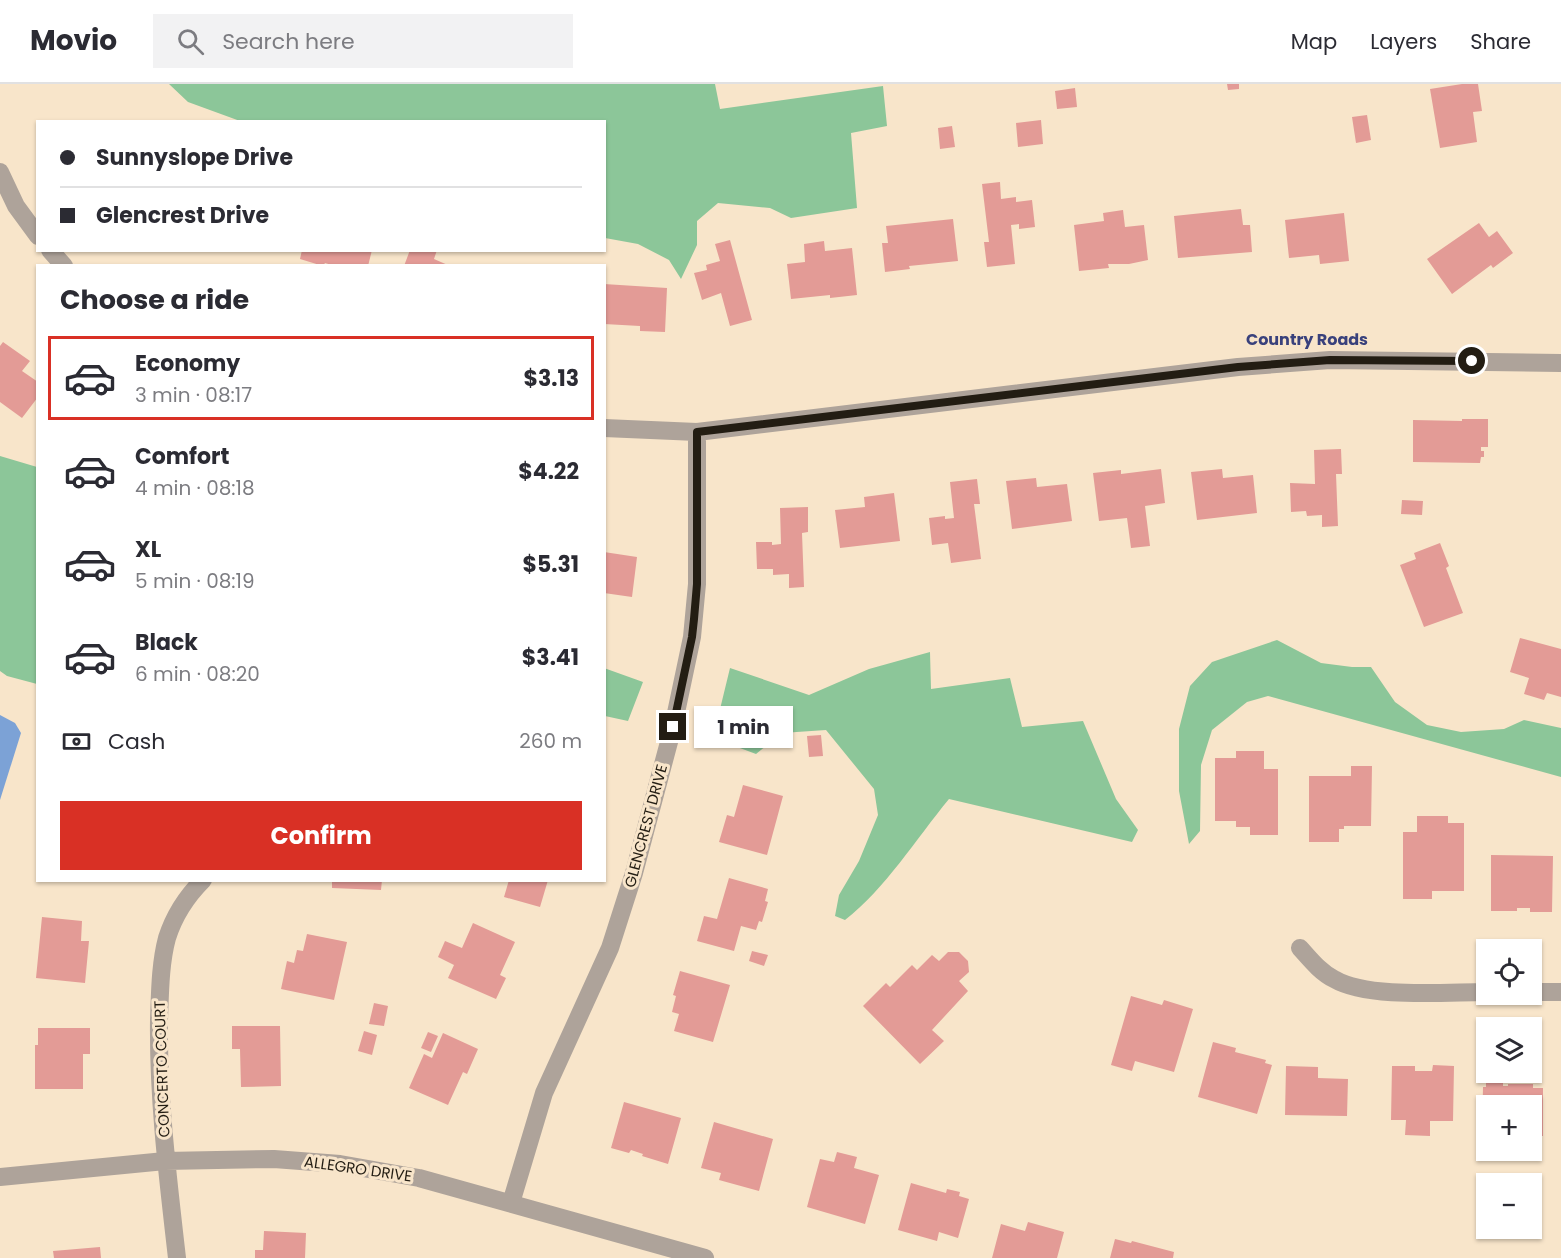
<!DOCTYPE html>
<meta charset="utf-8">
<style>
:root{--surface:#fff;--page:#f2f2f3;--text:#2b2b33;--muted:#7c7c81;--line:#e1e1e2;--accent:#d93025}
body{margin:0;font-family:Poppins,sans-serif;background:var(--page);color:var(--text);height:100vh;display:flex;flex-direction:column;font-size:22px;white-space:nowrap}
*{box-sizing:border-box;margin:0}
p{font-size:20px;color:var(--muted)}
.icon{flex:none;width:33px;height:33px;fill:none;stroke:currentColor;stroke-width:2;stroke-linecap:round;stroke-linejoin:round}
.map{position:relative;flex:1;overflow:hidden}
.details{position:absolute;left:36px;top:180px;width:570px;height:618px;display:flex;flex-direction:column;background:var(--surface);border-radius:0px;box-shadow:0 2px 4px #0004}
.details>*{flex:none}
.guide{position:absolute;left:36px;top:36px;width:570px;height:132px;border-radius:0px;box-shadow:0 2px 4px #0004;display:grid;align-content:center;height:132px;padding:0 24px;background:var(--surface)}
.fabs{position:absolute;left:1476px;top:855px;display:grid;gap:12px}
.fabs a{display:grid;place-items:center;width:66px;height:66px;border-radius:0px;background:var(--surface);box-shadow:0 2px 4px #0004;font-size:30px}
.end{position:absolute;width:27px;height:27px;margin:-14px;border:8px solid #231d13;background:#fff;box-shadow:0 0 0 3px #fff}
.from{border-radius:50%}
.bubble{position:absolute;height:42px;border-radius:0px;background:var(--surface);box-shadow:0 2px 4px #0004;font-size:20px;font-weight:700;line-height:42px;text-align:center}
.guide b{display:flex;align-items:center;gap:21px;height:57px;font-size:22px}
.guide b+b{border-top:2px solid var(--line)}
.guide i{width:15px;height:15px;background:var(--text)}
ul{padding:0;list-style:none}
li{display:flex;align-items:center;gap:18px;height:84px;margin:0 12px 9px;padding:0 12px;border:3px solid transparent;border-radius:0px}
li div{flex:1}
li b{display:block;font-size:22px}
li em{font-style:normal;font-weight:700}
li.selected{border-color:var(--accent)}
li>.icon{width:54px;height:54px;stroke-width:1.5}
h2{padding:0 24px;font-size:27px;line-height:72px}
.pay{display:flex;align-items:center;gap:15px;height:66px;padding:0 24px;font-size:22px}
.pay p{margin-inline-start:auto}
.cta{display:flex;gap:12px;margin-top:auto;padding:12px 24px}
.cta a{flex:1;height:69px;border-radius:0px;background:var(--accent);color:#fff;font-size:24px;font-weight:700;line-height:69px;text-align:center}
header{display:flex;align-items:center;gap:36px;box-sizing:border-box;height:84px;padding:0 30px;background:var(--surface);border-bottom:2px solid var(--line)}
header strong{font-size:28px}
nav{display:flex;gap:33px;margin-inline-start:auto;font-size:21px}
.search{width:420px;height:54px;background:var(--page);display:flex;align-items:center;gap:15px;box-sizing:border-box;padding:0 21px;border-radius:0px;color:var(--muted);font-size:22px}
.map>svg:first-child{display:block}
.forest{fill:#8cc699}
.water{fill:#7ca2d6}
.building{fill:#e39b96}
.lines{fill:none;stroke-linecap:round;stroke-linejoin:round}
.street{stroke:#aea39a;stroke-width:18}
.route{stroke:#231d13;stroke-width:8}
.labels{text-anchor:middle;stroke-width:6;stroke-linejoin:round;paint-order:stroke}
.street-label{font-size:15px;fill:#231d13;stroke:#f8e5ca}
.neighbourhood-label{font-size:16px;font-weight:bold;fill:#39417c;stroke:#f8e5ca}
</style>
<header>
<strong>Movio</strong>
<div class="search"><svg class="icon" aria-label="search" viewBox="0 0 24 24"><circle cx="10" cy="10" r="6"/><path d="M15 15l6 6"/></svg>Search here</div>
<nav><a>Map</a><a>Layers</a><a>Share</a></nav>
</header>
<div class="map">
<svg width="1561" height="1174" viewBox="0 0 1561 1174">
<rect width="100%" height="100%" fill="#f8e5ca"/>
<path class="forest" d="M169,0H715L720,25L883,2L887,42L851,49L857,124L791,134L770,124L718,119L697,137V161L681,195L669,176L638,160L605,154L604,38L240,37L188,18Z
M0,372L37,383V600L7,592L0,587Z
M1277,556L1321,579L1352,583H1371L1395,618L1427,641L1461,648L1504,645L1524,636L1561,644V693L1268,612L1247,618L1212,646L1201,681L1200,747L1189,760L1179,707V645L1190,602L1212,578Z
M930,568L931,605L1010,594L1022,643L1083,637L1116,715L1138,746L1132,758L949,715C916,755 885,805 845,836L835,832L839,811L859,777L878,731L874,705L826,646L782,649L756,670L713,654L730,584L809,611L869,585Z
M604,584L643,598L628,637L605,632Z"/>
<path class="water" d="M0,631L15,639L21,649L0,716Z"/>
<path class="building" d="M1227,0H1239V5L1228,6Z
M1462,0H1478L1482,27L1473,28L1477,58L1440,64L1430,5Z
M1075,4L1077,23L1057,25L1055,7Z
M1367,31L1371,56L1356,59L1352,33Z
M1041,36L1043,60L1018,63L1016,39Z
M952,42L955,63L940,65L938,44Z
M1000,98L1001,115L1016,113V118L1032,116L1035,143L1019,145V140L1011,141L1015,180L987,183L984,158H989L982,100Z
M1241,125L1243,141H1250L1252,168L1178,174L1174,132Z
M1123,126L1125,143L1144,141L1148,176L1129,180H1108L1109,184L1079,187L1074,141L1104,137L1103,129Z
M1344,129L1349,177L1320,180L1319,171L1289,174L1285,136Z
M953,135L958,177L909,182L910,185L885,188L882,159H888L886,142Z
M1479,139L1489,153L1497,147L1513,169L1493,184L1491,181L1452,210L1427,175Z
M730,156L752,236L730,242L721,209L702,216L694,189L707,186L706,181L720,177L715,160Z
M824,157L825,167L852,164L857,211L830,214V211L791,215L787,180L805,178L804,160Z
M302,166H372L368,182H335L325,179L323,182L300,175Z
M410,166H437L434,175L450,182H404Z
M604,200L667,204L665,248L640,247V242L604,240Z
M3,258L30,277L22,287L38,298V313L22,334L0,318V262Z
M1462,335H1488V363H1481V367H1484V373H1481L1480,379L1413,378V336L1462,337Z
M1341,365L1342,390H1336L1338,442L1322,443V431L1307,432L1306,427L1291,428L1290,399L1315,400L1314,366Z
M1161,385L1165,419L1145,422L1150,462L1131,464L1127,434L1099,437L1093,389L1121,386V390Z
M1222,385L1223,394L1253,391L1257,429L1197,436L1191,388Z
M1036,394L1037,403L1067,400L1072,437L1012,445L1006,397Z
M977,395L980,420H974L981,475L951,479L948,459L932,461L929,434L945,432V435L954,434L950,398Z
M894,409L900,457L840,464L835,426L865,423L864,413Z
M1402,416L1423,417L1422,431L1401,430Z
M808,423V448L802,449L804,503L789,504V490L773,491V485H757L756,458H772V461L781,460L780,424Z
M1440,459L1449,482L1446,484L1463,529L1424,543L1400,481L1416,475L1414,469Z
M604,468L637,473L632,513L604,509Z
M1520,554L1561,565V613L1547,609L1544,616L1524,610L1529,594L1510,588Z
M821,651L823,672L809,673L807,652Z
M1236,667H1264V685H1278V751H1250V743H1236V737H1215V674H1236Z
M1351,682H1372L1371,742H1344V745H1339V758H1309V692H1351Z
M743,701L783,712L767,771L719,758L727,731L734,733Z
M1417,732H1448V739H1464V807H1432V815H1403V748H1417Z
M1491,771L1553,772L1552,828H1530V824H1517V827H1491Z
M729,794L768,805L765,817L768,818L762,838L759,837L756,846L741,842L734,867L697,857L704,832L717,835Z
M332,796H382L381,806L332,804Z
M509,796H548L540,823L504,813Z
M42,833L82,837L81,857H89L85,899L36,894Z
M473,839L515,858L500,891L506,894L496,915L448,894L454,881L438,873L445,857L462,864Z
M307,850L347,858L334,916L281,905L287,877L294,879L297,866L303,867Z
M752,867L768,871L764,882L749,877Z
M948,868H959L968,877L969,888L959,897L968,907L932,946L944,957L920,980L863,922L886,899L890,903L912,881L917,886L932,871L939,877Z
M680,887L730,901L713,958L674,947L679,930L672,928L676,912L673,911Z
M1131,912L1162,921L1164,916L1193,925L1174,988L1135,977L1132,987L1111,981Z
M374,919L388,922L384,942L369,940Z
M232,942H280L281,1002L241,1003L240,965H232Z
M38,944H90V970H83V1005H35V961H38Z
M364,947L377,951L372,971L358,967Z
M428,948L438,952L431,968L421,964Z
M443,949L478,965L467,990L463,988L448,1021L409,1004L424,970L432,974Z
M1213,958L1236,964L1235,968L1266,976L1265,979L1272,981L1257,1030L1198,1013Z
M1433,981L1454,982L1453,1037H1430V1052L1405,1051L1406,1036H1391L1392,982H1415V987H1432Z
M1286,982L1318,983V994L1348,995L1347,1032L1285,1031Z
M1486,996H1503V1002H1508V1000H1533V1004H1543V1052H1532V1022H1486V1052H1482L1483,1003H1486Z
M624,1018L681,1034L668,1080L642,1072L643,1070L631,1066L629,1069L611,1064Z
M714,1038L773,1055L759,1107L719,1096L721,1089L701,1084Z
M837,1068L857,1073L854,1084L879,1091L865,1140L807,1123L820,1075L834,1078Z
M911,1099L946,1109L947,1105L960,1108L959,1112L969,1115L958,1154L939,1148L937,1157L898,1146Z
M1028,1138L1064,1148L1057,1174H992L1001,1140L1025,1147Z
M264,1147L306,1149L305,1174H255V1166H263Z
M1115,1155L1131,1159L1132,1157L1174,1168L1173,1174H1110Z
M100,1163L101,1174H54L53,1167Z"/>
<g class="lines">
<path class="street" d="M0,88L16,122L38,152
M50,166L64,182
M604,344L697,348L1238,283L1330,276L1561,279
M1300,864C1310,875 1320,888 1334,895C1368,915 1446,908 1486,908
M1532,908H1561
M0,1093L165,1077L274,1075L340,1080L419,1094L705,1174
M511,1119L544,1009L610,864L634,789L673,643L692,553L697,500V348
M177,1174C168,1095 158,1016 159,936C160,910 160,880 167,854C174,832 186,813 203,796"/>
</g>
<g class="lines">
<path class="route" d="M673,643L692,553L694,535L697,500V348L1238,283L1330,276L1472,277"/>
</g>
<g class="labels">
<g class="street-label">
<text transform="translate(646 742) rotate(-75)" y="5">GLENCREST DRIVE</text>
<text transform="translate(162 985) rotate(-92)" y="5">CONCERTO COURT</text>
<text transform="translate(358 1085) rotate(8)" y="5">ALLEGRO DRIVE</text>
</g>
<g class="neighbourhood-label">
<text x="1307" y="261">Country Roads</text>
</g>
</g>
</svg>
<div class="fabs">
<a><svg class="icon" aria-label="locate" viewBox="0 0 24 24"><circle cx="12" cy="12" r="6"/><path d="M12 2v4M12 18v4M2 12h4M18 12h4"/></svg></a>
<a><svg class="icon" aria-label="layers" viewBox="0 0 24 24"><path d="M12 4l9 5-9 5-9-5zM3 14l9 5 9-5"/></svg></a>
<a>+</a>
<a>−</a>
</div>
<i class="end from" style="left:1472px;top:277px"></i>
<i class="end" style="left:673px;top:643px"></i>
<div class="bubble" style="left:694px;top:622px;width:99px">1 min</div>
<div class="guide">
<b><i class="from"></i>Sunnyslope Drive</b>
<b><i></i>Glencrest Drive</b>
</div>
<section class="details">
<h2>Choose a ride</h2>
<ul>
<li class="selected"><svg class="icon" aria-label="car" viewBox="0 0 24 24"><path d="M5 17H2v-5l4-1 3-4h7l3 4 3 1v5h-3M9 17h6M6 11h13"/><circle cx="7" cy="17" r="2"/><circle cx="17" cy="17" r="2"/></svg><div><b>Economy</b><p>3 min · 08:17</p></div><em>$3.13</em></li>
<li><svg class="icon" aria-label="car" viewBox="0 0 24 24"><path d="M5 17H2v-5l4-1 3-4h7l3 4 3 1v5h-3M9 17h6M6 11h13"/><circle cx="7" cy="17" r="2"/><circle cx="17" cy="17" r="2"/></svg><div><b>Comfort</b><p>4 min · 08:18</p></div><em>$4.22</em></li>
<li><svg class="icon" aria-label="car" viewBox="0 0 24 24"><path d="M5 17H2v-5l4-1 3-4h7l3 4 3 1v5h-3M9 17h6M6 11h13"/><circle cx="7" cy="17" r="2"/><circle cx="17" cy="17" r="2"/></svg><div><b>XL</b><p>5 min · 08:19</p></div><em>$5.31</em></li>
<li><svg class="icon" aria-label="car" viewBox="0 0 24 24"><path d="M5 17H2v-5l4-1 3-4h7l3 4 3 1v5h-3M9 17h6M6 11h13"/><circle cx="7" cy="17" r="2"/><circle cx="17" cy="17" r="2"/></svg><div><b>Black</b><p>6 min · 08:20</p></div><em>$3.41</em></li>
</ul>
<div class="pay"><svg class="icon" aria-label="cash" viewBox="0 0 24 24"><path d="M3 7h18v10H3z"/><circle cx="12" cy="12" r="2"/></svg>Cash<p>260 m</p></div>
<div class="cta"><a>Confirm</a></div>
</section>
</div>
